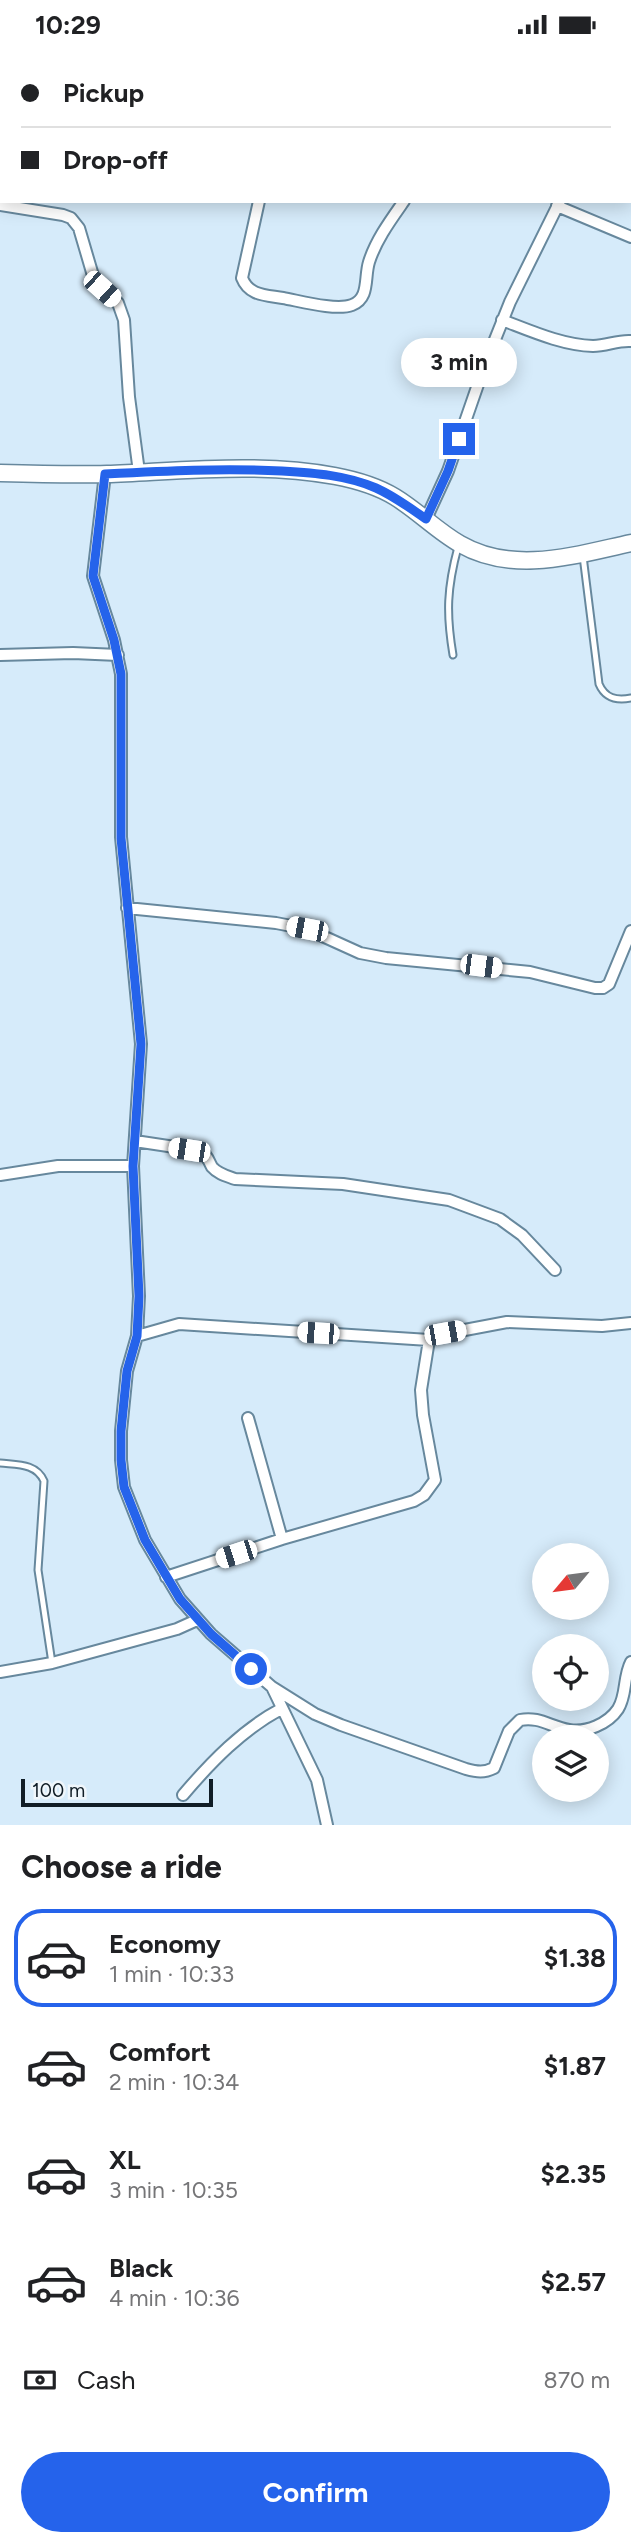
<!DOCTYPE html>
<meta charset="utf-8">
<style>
:root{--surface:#fff;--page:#f2f2f2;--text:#202124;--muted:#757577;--line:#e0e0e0;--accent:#2563eb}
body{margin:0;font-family:Figtree,sans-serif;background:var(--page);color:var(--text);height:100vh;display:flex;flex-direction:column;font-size:26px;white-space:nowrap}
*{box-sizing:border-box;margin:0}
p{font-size:23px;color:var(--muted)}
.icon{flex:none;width:38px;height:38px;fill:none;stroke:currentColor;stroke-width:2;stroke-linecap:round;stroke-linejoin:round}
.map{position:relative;height:1776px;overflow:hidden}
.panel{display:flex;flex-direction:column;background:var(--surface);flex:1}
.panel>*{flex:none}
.top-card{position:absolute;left:0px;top:0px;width:632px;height:154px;box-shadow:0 4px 18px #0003;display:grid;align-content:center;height:154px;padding:0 21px;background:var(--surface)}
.needle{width:46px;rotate:241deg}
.buttons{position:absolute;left:532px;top:1494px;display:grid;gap:14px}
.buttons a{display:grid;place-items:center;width:77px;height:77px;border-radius:50%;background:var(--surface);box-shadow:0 4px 18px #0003;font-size:35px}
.scale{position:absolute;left:21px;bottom:18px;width:192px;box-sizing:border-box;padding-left:7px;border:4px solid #101d26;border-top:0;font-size:19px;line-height:24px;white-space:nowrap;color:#101d26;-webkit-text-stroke:5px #eff6fb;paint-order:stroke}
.end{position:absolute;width:32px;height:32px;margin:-16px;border:9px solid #2563eb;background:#fff;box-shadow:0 0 0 4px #fff}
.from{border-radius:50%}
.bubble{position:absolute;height:49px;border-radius:24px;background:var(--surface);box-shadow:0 4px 18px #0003;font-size:23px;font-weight:700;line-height:49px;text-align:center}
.car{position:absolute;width:21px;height:42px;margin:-21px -10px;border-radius:9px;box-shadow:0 0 5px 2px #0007;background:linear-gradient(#fff 24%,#345 0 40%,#fff 0 76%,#345 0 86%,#fff 0)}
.top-card b{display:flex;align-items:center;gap:24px;height:66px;font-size:26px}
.top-card b+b{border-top:2px solid var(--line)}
.top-card i{width:18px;height:18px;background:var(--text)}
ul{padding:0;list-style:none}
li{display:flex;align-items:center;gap:21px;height:98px;margin:0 14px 10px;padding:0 7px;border:4px solid transparent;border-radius:28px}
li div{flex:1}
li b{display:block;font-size:26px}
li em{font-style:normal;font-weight:700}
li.active{border-color:var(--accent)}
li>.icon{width:63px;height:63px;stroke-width:1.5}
h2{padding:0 21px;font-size:32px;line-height:84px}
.pay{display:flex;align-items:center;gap:18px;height:77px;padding:0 21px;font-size:26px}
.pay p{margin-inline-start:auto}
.action{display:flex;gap:14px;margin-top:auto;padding:14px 21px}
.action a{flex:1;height:80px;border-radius:42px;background:var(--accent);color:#fff;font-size:28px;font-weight:700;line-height:80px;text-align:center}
.status{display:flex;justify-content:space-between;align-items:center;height:49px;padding:0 35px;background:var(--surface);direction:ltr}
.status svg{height:19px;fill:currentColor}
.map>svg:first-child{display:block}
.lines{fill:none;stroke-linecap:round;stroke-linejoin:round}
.lane-casing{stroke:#67889d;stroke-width:9}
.street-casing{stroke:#67889d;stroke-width:14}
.secondary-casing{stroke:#67889d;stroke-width:19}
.lane{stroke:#fff;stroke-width:5}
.street{stroke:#fff;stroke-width:10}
.secondary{stroke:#fff;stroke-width:16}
.route{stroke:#2563eb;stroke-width:9}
</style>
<div class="status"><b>10:29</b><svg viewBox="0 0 49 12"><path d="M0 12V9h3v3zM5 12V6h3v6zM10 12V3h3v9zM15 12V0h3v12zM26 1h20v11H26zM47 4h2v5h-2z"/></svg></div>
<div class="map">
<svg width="631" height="1776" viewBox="0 0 631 1776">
<rect width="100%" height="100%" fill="#d6ebfa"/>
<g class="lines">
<defs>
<path id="lane" d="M583,507L599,635C605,649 616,652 631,649
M453,606C446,564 447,539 458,498
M0,1414C17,1416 36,1414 44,1432L38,1521L52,1614"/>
<path id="street" d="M28,0L33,2
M176,0V2
M293,2V0
M542,2L543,0
M630,43L631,41
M259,152L242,229C249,247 266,246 283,249C300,252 336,262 352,256C370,249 364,229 369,213C376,191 390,172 404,152
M0,156L63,166L71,169L79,179L94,230L118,254L124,271L129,348L139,423
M557,157L631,188
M502,271C531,282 562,296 593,297C607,297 617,291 631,292
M105,425L93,527L114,591L121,625V788L141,995L133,1117L139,1247L137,1287L127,1322L121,1382V1411L124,1438L145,1491L180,1550L211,1585L272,1638L315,1665L341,1676L466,1720C477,1723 484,1724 494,1719L509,1682L520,1671C539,1667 551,1678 569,1681C586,1684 608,1675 618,1660C627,1646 623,1628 631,1613
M426,470L448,422L484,318L510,253L560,152
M0,606L73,604L118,606
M127,859L276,874L307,880L360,904L386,909L530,923L595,939H603L609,935L631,882
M135,1092L201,1102C208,1107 208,1111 212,1118C218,1125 227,1127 235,1130L343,1135L449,1151L500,1170L522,1186L555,1221
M0,1126L58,1117H133
M137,1287L179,1275L429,1291
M248,1369L282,1490
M166,1528L282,1490L414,1452L424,1446L435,1431L423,1366L421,1341L429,1291L433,1287L507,1273L602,1277L631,1274
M0,1623L52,1614L177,1580L197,1571
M272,1638L317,1731L327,1776
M183,1746C211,1713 243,1680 281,1660"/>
<path id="secondary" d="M0,424C35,425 71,426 107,425C182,422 260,413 335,427C356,431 377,437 395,448C418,462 437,482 460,495C514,526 575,506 631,494"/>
</defs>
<use href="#lane" class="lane-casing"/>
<use href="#street" class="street-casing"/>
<use href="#secondary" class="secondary-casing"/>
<use href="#lane" class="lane"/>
<use href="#street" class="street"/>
<use href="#secondary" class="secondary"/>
</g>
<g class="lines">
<path class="route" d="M251,1620L211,1585L180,1550L145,1491L124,1438L121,1411V1382L127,1322L137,1287L139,1247L133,1117L141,995L121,789V625L114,591L93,527L105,425C164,422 223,419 282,422C314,424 346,426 376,439C394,447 410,459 426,470L448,422L459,390"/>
</g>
</svg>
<div class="buttons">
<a><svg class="needle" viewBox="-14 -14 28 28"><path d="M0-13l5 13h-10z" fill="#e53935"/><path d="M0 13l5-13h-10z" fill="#757577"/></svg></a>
<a><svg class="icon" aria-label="locate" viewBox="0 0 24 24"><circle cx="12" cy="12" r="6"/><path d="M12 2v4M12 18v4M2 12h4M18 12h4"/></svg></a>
<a><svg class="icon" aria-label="layers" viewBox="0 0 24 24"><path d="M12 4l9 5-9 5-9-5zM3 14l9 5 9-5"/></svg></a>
</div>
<div class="scale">100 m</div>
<i class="end from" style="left:251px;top:1620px"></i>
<i class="end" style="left:459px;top:390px"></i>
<div class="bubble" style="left:401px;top:289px;width:116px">3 min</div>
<i class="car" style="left:102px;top:240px;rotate:132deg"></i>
<i class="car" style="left:307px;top:880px;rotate:281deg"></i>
<i class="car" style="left:481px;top:917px;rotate:97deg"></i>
<i class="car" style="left:189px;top:1101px;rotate:279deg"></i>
<i class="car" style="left:318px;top:1284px;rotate:274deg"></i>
<i class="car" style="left:445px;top:1284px;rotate:80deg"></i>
<i class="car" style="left:236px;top:1505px;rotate:252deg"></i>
<div class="top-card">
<b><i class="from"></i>Pickup</b>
<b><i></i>Drop-off</b>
</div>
</div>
<section class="panel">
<h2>Choose a ride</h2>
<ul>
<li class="active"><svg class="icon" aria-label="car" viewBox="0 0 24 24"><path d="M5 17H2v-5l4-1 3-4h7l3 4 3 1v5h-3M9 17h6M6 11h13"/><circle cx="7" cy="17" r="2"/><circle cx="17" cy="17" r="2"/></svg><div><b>Economy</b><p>1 min · 10:33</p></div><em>$1.38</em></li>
<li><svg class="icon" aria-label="car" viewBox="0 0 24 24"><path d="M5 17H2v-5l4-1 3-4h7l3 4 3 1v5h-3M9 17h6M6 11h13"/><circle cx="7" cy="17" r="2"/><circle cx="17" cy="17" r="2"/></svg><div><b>Comfort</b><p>2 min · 10:34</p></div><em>$1.87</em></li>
<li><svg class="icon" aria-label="car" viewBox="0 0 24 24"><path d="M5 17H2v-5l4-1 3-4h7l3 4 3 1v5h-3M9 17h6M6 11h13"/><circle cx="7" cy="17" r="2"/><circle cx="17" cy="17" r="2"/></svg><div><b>XL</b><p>3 min · 10:35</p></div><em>$2.35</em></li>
<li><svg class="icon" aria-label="car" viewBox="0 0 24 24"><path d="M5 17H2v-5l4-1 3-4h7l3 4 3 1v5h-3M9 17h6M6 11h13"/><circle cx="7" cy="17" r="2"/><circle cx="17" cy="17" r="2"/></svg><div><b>Black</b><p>4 min · 10:36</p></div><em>$2.57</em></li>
</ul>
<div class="pay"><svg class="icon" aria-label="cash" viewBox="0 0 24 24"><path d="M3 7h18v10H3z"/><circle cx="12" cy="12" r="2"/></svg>Cash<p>870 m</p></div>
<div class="action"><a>Confirm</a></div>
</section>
